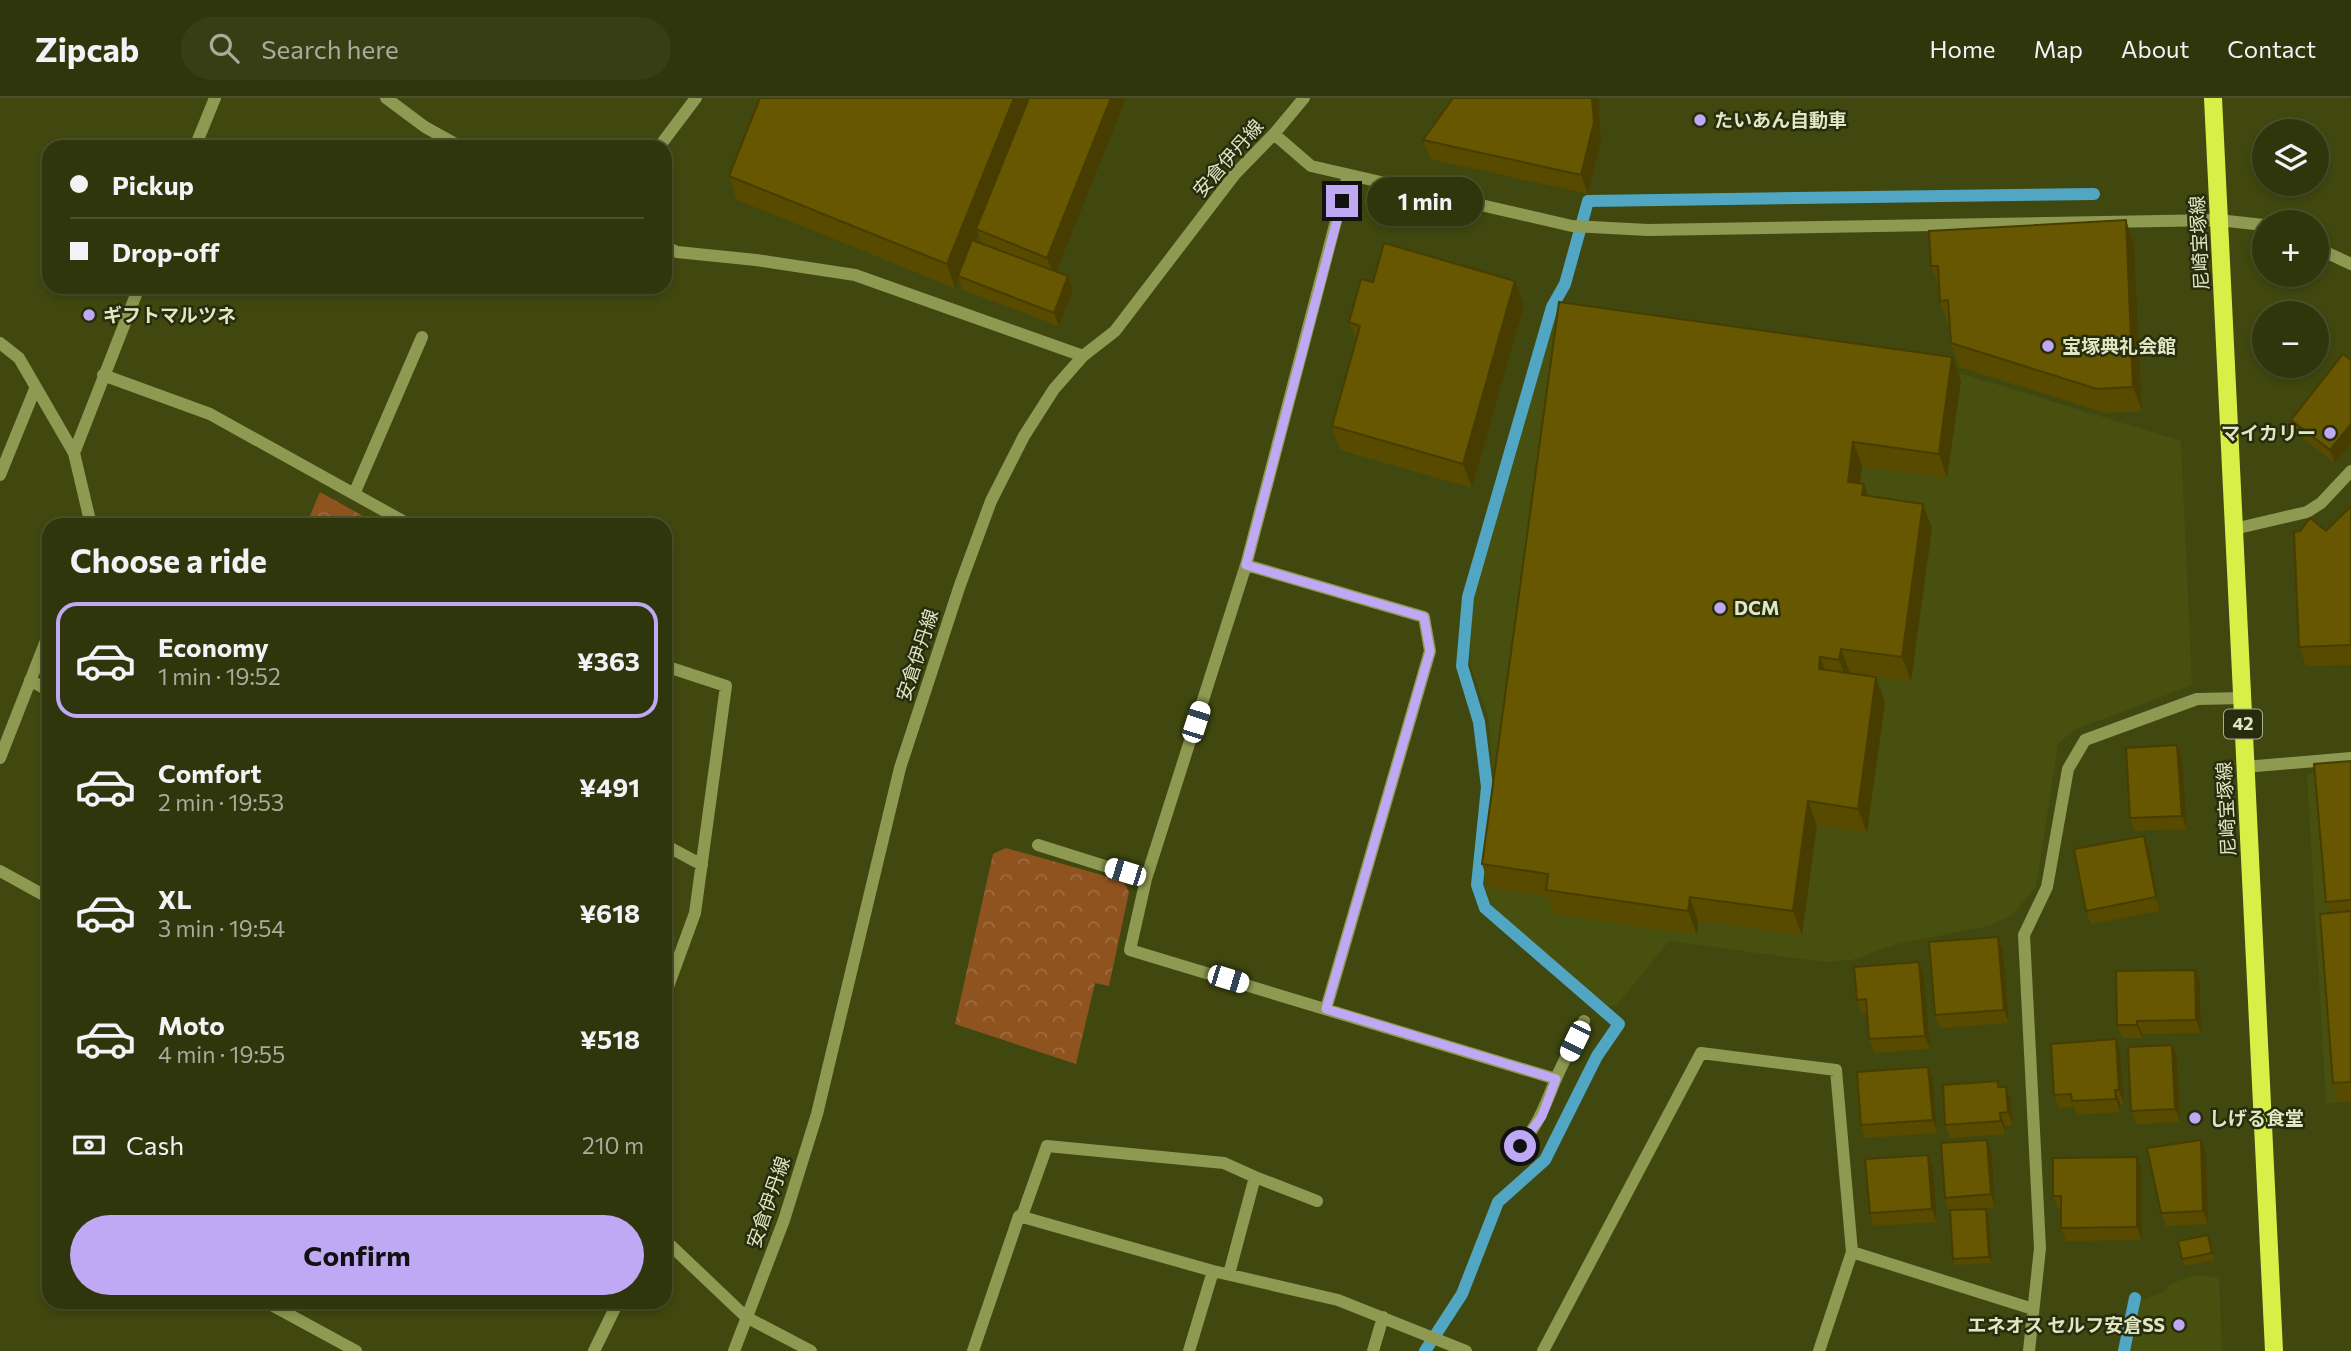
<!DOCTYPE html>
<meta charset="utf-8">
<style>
:root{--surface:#30360b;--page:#383e14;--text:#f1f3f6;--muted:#a8ab9d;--line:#4b502c;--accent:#bfa9f4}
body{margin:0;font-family:Commissioner,"Noto Sans JP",sans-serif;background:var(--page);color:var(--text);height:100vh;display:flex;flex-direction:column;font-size:26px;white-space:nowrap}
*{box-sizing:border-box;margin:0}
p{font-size:23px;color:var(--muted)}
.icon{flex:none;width:38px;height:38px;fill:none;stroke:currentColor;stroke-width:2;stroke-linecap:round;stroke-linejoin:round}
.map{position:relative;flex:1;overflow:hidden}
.sheet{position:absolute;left:42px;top:420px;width:630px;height:791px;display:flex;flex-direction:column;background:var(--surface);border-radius:21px;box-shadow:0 4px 10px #0003,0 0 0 2px var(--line)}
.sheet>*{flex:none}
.top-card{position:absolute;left:42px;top:42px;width:630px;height:154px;border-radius:21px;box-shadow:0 4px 10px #0003,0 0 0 2px var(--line);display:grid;align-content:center;height:154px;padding:0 28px;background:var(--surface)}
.fabs{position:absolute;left:2252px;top:21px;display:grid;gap:14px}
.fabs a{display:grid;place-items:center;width:77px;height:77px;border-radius:50%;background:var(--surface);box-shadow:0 4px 10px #0003,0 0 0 2px var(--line);font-size:35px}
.end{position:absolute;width:32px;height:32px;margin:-16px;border:9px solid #bfa9f4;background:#111;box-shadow:0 0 0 4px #111}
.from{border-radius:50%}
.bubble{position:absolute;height:49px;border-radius:24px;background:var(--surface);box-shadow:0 4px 10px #0003,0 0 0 2px var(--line);font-size:23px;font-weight:700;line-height:49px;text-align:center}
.car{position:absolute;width:21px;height:42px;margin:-21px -10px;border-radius:9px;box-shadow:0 0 5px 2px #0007;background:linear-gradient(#fff 24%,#345 0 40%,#fff 0 76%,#345 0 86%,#fff 0)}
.top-card b{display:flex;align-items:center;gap:24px;height:66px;font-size:26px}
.top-card b+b{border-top:2px solid var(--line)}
.top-card i{width:18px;height:18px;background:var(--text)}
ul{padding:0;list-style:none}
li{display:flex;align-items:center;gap:21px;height:116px;margin:0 14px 10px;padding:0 14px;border:4px solid transparent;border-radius:21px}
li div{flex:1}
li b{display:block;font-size:26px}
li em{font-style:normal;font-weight:700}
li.current{border-color:var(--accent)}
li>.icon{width:63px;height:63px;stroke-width:1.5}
h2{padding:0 28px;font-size:32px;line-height:84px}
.pay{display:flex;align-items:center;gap:18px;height:77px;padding:0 28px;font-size:26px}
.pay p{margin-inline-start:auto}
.cta{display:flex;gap:14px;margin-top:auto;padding:14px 28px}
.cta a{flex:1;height:80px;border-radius:42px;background:var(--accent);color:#111;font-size:28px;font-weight:700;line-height:80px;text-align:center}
header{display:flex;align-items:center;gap:42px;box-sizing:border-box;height:98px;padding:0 35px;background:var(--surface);border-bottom:2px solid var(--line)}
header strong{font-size:33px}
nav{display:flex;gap:38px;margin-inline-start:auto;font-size:24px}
.search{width:490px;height:63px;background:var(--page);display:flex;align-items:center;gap:18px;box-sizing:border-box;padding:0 24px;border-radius:38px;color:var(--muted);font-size:26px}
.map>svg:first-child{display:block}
.built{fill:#47500e}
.park{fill:url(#park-crowns)}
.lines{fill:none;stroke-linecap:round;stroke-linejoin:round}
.stream{stroke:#50a6c3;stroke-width:12}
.minor{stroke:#8e9a51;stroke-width:12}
.major{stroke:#d8ef47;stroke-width:18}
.wall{fill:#584b00;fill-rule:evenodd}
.shaded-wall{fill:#473d00}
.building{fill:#665700;stroke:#473d00;stroke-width:2}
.route{stroke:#bfa9f4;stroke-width:9}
.poi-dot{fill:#bfa9f4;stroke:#282c0e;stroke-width:2.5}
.labels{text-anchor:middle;stroke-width:5;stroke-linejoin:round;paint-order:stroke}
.shield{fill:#282c0e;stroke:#a8af8d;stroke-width:2}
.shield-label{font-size:18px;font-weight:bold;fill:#dfe7c3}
.poi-label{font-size:19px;font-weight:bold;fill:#dfe7c3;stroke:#282c0e;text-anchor:start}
.street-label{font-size:19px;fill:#dfe7c3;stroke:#282c0e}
</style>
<header>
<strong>Zipcab</strong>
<div class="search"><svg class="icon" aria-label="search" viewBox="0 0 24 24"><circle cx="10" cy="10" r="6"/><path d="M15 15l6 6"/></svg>Search here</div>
<nav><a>Home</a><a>Map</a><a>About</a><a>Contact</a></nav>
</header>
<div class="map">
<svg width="2351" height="1253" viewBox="0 0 2351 1253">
<defs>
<pattern id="park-crowns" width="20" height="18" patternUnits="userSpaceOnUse" patternTransform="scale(1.75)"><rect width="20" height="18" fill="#8f5320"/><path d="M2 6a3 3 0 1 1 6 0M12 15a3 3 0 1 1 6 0" fill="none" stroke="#9e6c3f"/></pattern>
</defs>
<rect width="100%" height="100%" fill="#40480f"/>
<path class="built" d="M1556,216L1966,277L2181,343L2192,587L2074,632L2058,646L2036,789L2012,817L1989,828L1897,846L1852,862L1824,864L1669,843L1616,908L1606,909L1492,809L1484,787L1494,682L1488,618L1470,566L1473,500Z
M2351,673V1004L2326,1005L2307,676Z
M2191,1178L2219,1179L2222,1253H2131L2141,1202L2166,1193L2168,1187Z"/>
<path class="park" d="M320,394L379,427H306Z
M1006,750L1123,783L1129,794L1109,888L1095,885L1076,966L955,926L993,756Z"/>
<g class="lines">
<path class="stream" d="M1425,1253L1462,1196L1498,1104L1545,1062L1597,958L1619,926L1485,810L1477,787L1487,689L1479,624L1462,568L1468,499L1552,209L1565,186L1588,103L2094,96
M2124,1253L2135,1200"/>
<path class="minor" d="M386,0L425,29L461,49
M1274,36L1311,68L1572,128L1648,132L2218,122L2264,127
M195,49L215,0
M659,49L696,0
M665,148L677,154L756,162L855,177L1083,258
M2317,150L2351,166
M0,245L19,260L74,355L91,427
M103,277L210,316L410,427
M74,355L139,189
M0,377L35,291
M354,396L422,239
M2234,431L2307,414L2321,405L2351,373
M1246,467L1146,781L1130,852L1556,981
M665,568L726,588L695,815L665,897
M30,582L49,593
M0,660L49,535
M2245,669L2351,660
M665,747L702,767
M1038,747L1146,781
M0,773L49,800
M1326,911L1430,553L1424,519L1246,467L1348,77
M1509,1055C1535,1038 1544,1010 1555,983C1564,962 1574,943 1584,923
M1255,1079L1317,1103
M1022,1118L1047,1048L1224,1065L1255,1079L1229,1176
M665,1142L746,1219L811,1253
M1852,1154L2033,1211
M266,1204L356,1253
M594,1253L618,1204
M734,1253L784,1122L817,1016L900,670L960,487L991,403L1024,338L1054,291L1083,258L1115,233L1235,76L1274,36L1304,0
M973,1253L1019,1118L1213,1173L1338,1202L1466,1253
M1189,1253L1213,1173
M1373,1253L1383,1219
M1543,1253L1701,955L1836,972L1852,1154L1819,1253
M2029,1253L2040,1150L2024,837L2047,789L2068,671L2085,642L2197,601L2242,600"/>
<path class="major" d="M2213,0L2274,1253"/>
</g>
<path class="wall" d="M1126,0L1056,173L1073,191L1059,228L963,192L959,181L955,190L737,102L729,78ZM978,135L981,145L975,143Z
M1423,42L1601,43L1588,96L1430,61Z
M2134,146L2142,313L2106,315L1959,269L1951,245L1950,227H1948L1940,203L1939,188L1931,168Z
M1373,184L1524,207L1472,390L1340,352L1332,328L1356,242L1349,224Z
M1559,204L1961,283L1947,380L1862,368L1860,386H1864L1868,398L1932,430L1911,583L1850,575L1885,604L1867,735L1817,727L1802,837L1698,823L1697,837L1554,816L1548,798L1490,790L1482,766Z
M2343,256L2335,365L2296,335L2291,322Z
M2351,408V567L2306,568L2299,549L2326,433Z
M2177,647L2182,660L2187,731L2135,733L2130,720Z
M2351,663V1003L2339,1004L2333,985L2330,815L2326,804Z
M2149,752L2160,813L2091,826L2086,813Z
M2003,852L2009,925L1940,930L1935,917Z
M2195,872L2200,885L2201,935L2142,936V940H2122L2117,927Z
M1924,877L1930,951L1874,955L1869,941L1867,915H1861L1857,902Z
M2172,947L2177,960L2180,1024L2136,1026L2131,1013Z
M2120,954L2124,1006L2120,1005V1014L2077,1017L2074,1009L2059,1010L2054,997Z
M1933,982L1937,1035L1865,1040L1861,1027Z
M1998,983L2000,989L2011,1002L2013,1027L2005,1028L2006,1036L1950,1040L1945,1027Z
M1992,1055L1995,1109L1965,1112L1988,1117L1992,1165L1955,1167L1953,1161L1950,1113H1949L1945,1100Z
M2206,1055L2208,1126L2166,1128L2161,1115Z
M2137,1059L2142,1072V1142L2066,1143L2061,1130V1111H2058L2053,1098Z
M1933,1070L1937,1124L1874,1128L1870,1115Z
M2208,1137L2214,1162L2185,1168L2182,1161Z"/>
<path class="shaded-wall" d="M1014,0H1032L976,131L978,135L960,179L958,178L959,181L955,190L947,166Z
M1111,0H1126L1054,179L1047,160Z
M1592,0H1598L1601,43L1588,96L1581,77Z
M2126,122L2134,146L2142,313L2133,289Z
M1068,178L1073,191L1059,228L1054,215Z
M1515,183L1524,207L1472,390L1463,366Z
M1952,259L1961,283L1947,380L1939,356Z
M2351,326V345L2335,365L2330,352Z
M1853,344L1862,368L1857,408L1848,384Z
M1864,386L1872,410L1862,397Z
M1923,406L1932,430L1911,583L1902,559Z
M1841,551L1850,575L1848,586L1839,562Z
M1820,559L1829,583L1819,571Z
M1876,579L1885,604L1867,735L1858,711Z
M2177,647L2182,660L2187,731L2182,718Z
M1808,703L1817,727L1802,837L1793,813Z
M2144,738L2149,752L2160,813L2156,799Z
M1690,799L1698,823L1697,837L1688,813Z
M1998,839L2003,852L2009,925L2004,912Z
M1919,864L1924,877L1930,951L1925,938Z
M2195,872L2200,885L2201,935L2196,922Z
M2137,923L2142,936V940L2137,927Z
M2116,941L2120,954L2124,1006L2119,992Z
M2172,947L2177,960L2180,1024L2175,1011Z
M1928,969L1933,982L1937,1035L1933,1022Z
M2006,989L2011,1002L2013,1027L2008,1014Z
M2115,992L2120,1005V1014L2116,1001Z
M2000,1015L2005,1028L2006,1036L2001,1023Z
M1987,1042L1992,1055L1995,1109L1991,1096Z
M2201,1042L2206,1055L2208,1126L2203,1113Z
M1928,1057L1933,1070L1937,1124L1932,1111Z
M2137,1059L2142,1072V1142L2137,1129Z
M1986,1111L1988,1117L1992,1165L1989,1159Z"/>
<path class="building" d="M760,0H1014L947,166L729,78Z
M1029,0H1111L1047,160L976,131Z
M1453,0H1592L1594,24L1581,77L1423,42Z
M2126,122L2133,289L2097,291L1951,245L1948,202L1940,203L1938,168H1931L1929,133Z
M972,142L1068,178L1054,215L958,178Z
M1384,145L1515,183L1463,366L1332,328L1360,228L1349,224L1361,181L1373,184Z
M1559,204L1952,259L1939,356L1853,344L1848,384L1864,386L1862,397L1923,406L1902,559L1841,551L1839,562L1820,559L1819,571L1876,579L1858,711L1808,703L1793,813L1690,799L1688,813L1546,792L1548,776L1482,766Z
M2343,256L2351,262V326L2330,352L2291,322Z
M2351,408V547L2299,549L2294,434L2300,433L2310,420L2326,433Z
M2177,647L2182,718L2130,720L2126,650Z
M2351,663V802L2326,804L2314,666Z
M2144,738L2156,799L2086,813L2074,751Z
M2351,813V984L2333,985L2320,816Z
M1998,839L2004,912L1935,917L1929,844Z
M1919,864L1925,938L1869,941L1866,901L1857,902L1854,869Z
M2195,872L2196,922L2137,923V927H2117L2116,873Z
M2116,941L2119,992H2115L2116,1001L2072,1003L2071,996L2054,997L2051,946Z
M2172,947L2175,1011L2131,1013L2128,949Z
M1928,969L1933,1022L1861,1027L1857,974Z
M1998,983V989H2006L2008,1014L2000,1015L2001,1023L1945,1027L1943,987Z
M1987,1042L1991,1096L1945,1100L1941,1045Z
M2201,1042L2203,1113L2161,1115L2147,1050Z
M1928,1057L1932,1111L1870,1115L1865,1061Z
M2137,1059V1129L2061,1130V1098H2053V1060Z
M1986,1111L1989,1159L1953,1161L1950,1112Z
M2208,1137L2212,1155L2182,1161L2178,1143Z"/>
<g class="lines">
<path class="route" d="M1342,103L1246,467L1424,519L1430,553L1326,911L1556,981L1542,1018L1520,1048"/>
</g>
<g class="poi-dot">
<circle cx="1700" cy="22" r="7"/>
<circle cx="89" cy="217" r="7"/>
<circle cx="2048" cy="248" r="7"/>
<circle cx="2330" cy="335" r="7"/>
<circle cx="1720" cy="510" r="7"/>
<circle cx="2195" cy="1020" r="7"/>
<circle cx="2179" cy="1227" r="7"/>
</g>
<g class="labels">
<rect class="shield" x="2224" y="611.5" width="38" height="29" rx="5"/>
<g class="shield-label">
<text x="2243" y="632">42</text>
</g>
<g class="poi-label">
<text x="1714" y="29">たいあん自動車</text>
<text x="103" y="224">ギフトマルツネ</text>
<text x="2062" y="255">宝塚典礼会館</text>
<text x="2316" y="342" text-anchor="end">マイカリー</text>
<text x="1734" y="517">DCM</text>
<text x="2209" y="1027">しげる食堂</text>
<text x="2165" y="1234" text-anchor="end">エネオス セルフ安倉SS</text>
</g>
<g class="street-label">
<text transform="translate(1228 60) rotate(-49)" y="7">安倉伊丹線</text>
<text transform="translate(2199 145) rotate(-93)" y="7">尼崎宝塚線</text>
<text transform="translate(917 557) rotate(-72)" y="7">安倉伊丹線</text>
<text transform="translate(2226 711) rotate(-93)" y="7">尼崎宝塚線</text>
<text transform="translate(768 1104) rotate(-71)" y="7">安倉伊丹線</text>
</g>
</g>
</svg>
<div class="fabs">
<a><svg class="icon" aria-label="layers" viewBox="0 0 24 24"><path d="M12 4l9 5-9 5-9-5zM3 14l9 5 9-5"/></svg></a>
<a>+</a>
<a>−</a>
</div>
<i class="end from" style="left:1520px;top:1048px"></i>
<i class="end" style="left:1342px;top:103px"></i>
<div class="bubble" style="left:1367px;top:79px;width:116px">1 min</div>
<i class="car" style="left:1196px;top:624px;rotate:18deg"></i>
<i class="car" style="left:1125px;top:774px;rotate:287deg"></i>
<i class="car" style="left:1228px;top:881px;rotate:107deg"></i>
<i class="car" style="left:1575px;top:943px;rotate:206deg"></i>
<div class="top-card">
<b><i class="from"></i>Pickup</b>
<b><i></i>Drop-off</b>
</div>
<section class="sheet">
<h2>Choose a ride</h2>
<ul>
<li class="current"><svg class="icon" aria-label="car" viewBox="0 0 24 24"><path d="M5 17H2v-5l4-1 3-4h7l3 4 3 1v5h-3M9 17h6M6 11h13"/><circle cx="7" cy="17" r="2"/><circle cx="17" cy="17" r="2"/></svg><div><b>Economy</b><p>1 min · 19:52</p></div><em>¥363</em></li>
<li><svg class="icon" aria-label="car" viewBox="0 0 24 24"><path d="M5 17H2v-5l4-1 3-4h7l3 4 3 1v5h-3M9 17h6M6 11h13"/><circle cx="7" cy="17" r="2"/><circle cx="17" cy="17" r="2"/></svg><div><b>Comfort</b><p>2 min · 19:53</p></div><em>¥491</em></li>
<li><svg class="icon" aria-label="car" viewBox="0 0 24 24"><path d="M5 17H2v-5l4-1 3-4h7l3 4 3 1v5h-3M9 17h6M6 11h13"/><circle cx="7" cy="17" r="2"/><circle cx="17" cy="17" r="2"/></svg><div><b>XL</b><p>3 min · 19:54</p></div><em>¥618</em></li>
<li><svg class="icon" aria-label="car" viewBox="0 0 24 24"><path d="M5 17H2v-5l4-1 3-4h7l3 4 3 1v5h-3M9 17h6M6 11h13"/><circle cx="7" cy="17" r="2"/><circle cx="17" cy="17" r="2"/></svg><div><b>Moto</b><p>4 min · 19:55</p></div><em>¥518</em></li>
</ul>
<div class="pay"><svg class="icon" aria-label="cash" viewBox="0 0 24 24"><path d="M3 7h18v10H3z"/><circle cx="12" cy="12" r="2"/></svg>Cash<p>210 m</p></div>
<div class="cta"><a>Confirm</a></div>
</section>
</div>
